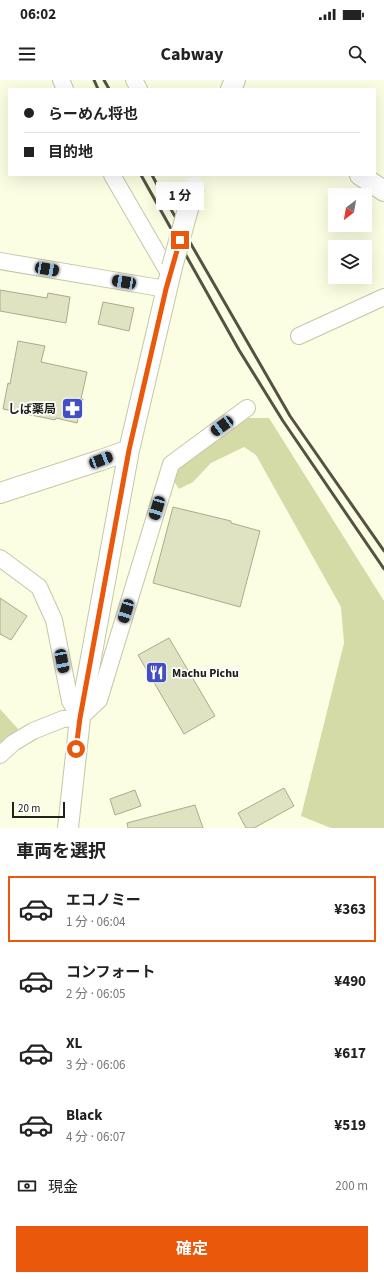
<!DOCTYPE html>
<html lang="ja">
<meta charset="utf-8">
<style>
:root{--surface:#fff;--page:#f6f6f6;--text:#222;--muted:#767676;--line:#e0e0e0;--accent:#ea580c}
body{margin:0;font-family:"Source Sans 3","Noto Sans JP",sans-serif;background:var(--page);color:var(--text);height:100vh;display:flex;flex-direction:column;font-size:15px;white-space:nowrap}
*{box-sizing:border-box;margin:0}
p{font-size:13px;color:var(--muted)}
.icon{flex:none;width:22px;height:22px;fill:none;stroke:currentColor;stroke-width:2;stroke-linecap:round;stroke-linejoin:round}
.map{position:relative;height:748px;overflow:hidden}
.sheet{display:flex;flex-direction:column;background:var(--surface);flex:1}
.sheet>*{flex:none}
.hud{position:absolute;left:8px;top:8px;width:368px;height:88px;border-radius:0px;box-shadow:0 4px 16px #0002;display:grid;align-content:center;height:88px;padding:0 16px;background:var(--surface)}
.needle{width:26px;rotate:211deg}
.controls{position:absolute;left:328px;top:108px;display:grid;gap:8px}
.controls a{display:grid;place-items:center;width:44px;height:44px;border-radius:0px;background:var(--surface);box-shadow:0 4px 16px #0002;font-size:20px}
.scale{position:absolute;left:12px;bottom:10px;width:53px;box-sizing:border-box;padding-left:4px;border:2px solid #212215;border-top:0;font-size:11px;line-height:14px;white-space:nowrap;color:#212215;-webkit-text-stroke:3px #fff;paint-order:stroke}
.end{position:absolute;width:18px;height:18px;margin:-9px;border:5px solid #ea580c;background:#fff;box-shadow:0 0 0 2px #fff}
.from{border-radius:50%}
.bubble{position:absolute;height:28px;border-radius:0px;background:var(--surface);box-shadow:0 4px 16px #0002;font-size:13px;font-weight:700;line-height:28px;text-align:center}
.car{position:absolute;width:12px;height:24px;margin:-12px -6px;border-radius:5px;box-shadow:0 0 3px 1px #0007;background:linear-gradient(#222 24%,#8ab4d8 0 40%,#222 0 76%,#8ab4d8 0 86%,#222 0)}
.hud b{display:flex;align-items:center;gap:14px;height:38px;font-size:15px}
.hud b+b{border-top:1px solid var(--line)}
.hud i{width:10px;height:10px;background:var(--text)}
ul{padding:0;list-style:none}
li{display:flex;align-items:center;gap:12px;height:66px;margin:0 8px 6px;padding:0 8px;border:2px solid transparent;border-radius:0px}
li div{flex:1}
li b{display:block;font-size:15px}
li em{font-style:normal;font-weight:700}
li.active{border-color:var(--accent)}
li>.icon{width:36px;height:36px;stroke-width:1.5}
h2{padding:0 16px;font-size:18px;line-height:48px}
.pay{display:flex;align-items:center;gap:10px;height:44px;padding:0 16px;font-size:15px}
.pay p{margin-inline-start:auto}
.button{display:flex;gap:8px;margin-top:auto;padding:8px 16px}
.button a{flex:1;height:46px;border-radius:0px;background:var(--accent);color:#fff;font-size:16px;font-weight:700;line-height:46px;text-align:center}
.status{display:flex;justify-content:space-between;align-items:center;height:28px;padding:0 20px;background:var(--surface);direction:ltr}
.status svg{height:11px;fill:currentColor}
header{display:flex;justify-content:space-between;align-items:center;height:52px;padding:0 16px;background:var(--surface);font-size:18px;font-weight:700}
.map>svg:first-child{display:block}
.green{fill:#d5dba7}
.building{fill:#dfe3c1;stroke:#a8ac8b}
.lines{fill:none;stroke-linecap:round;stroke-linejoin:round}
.minor-casing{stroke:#c4c8a6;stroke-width:18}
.tertiary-casing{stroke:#c4c8a6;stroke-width:22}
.minor{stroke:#fff;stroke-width:16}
.tertiary{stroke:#fff;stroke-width:20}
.rail{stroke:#525443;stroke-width:3}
.tertiary-bridge-casing{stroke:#c4c8a6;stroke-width:22;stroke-linecap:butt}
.tertiary-bridge{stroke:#fff;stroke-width:20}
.route{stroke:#ea580c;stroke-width:5}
.labels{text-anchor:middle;stroke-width:3.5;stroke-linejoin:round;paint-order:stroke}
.poi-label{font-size:12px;font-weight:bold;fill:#212215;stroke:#fff;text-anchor:end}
</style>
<div class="status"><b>06:02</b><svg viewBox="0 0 49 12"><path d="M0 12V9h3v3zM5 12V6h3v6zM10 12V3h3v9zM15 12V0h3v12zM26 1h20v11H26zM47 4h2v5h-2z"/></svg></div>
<header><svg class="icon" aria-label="menu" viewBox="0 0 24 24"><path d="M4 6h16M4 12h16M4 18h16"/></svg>Cabway<svg class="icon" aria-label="search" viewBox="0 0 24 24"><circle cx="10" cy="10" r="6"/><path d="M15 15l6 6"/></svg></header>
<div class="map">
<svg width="384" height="748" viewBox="0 0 384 748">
<rect width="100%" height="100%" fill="#fbfee2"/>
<path class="green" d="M245,338H269L384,521V748H331L301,736L344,563L341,527L256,375L244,367L211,383L193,402L179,409L172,398L182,384Z
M0,629L19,650L0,667Z"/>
<path class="building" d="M0,210L47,218L48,213L70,217L66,243L0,231Z
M103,222L134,228L129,251L98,244Z
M18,261L45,266L41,282L87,292L81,319H83L77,343L56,338L55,340L3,329L8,303L10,304Z
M173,427L231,441V443L260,451L240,527L153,503Z
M0,518L27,536L11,560L0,554Z
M169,558L215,636L184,654L138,575Z
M284,708L294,726L254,748H246L238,733Z
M135,710L141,726L115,735L110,719Z
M195,725L203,748H128L127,743Z"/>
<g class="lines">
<defs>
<path id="minor" d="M61,0L65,9
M134,0L139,9
M112,95L170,195
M0,181L166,209
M299,256L384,217
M0,478L39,507L54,540L70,621L80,638
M0,675L13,663L33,651L63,639L80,638L99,620L171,384L247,328"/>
<path id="tertiary" d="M231,9L235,0
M360,95L384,111
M0,413L101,380L129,370
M68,748L80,638L129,370L172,187"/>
</defs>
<use href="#minor" class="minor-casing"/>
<use href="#tertiary" class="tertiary-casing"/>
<use href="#minor" class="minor"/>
<use href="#tertiary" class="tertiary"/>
<path class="rail" d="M94,0L98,9
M104,0L109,9
M141,95L239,270L283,341L384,489
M152,95L161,112L290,336L384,471"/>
<defs>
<path id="tertiary-bridge" d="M172,187L194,107"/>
</defs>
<use href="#tertiary-bridge" class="tertiary-bridge-casing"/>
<use href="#tertiary-bridge" class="tertiary-bridge"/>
</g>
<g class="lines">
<path class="route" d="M76,669L80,638L129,370L166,209L180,160"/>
</g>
<defs>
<symbol id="pharmacy-square" viewBox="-11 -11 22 22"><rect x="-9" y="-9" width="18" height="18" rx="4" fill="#444ec3" stroke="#fff"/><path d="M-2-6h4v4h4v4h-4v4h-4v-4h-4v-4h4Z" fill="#fff"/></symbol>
<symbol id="restaurant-square" viewBox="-11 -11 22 22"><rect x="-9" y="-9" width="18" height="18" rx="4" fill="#444ec3" stroke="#fff"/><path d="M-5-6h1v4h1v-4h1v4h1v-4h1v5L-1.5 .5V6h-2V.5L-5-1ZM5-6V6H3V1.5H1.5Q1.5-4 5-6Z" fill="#fff"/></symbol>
</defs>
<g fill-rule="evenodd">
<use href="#pharmacy-square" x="60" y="316" width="25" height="25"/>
<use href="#restaurant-square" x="144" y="580" width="25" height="25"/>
</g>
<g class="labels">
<g class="poi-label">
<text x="56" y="333">しば薬局</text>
<text x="172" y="597" text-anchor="start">Machu Pichu</text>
</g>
</g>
</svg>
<div class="controls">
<a><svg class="needle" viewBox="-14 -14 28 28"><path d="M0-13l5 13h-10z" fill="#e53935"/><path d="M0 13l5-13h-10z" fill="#767676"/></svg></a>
<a><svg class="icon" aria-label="layers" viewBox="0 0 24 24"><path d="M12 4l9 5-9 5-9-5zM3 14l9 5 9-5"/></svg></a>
</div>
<div class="scale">20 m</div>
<i class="end from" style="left:76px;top:669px"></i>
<i class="end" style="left:180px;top:160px"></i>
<div class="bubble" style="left:156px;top:102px;width:48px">1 分</div>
<i class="car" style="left:47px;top:189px;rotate:100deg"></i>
<i class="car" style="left:124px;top:202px;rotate:279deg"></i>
<i class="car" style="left:222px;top:346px;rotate:234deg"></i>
<i class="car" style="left:101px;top:380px;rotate:69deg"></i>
<i class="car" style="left:157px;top:428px;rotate:197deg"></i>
<i class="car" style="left:126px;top:531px;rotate:197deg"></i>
<i class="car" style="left:62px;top:581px;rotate:169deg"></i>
<div class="hud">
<b><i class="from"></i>らーめん将也</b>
<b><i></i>目的地</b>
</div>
</div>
<section class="sheet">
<h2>車両を選択</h2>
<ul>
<li class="active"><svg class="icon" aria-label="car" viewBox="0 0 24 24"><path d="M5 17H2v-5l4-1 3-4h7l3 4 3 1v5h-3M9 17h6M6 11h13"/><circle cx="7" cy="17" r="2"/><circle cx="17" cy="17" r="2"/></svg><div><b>エコノミー</b><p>1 分 · 06:04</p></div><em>¥363</em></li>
<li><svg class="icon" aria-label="car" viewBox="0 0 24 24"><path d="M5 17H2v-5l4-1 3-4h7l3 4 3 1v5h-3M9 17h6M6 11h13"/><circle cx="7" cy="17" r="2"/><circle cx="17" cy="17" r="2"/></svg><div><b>コンフォート</b><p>2 分 · 06:05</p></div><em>¥490</em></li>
<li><svg class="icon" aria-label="car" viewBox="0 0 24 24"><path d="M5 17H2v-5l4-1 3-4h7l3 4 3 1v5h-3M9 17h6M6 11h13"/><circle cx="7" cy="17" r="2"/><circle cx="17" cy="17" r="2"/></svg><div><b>XL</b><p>3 分 · 06:06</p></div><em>¥617</em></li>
<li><svg class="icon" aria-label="car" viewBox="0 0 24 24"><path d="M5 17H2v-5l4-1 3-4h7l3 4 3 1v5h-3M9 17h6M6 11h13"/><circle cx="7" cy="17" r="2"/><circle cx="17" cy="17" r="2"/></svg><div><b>Black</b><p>4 分 · 06:07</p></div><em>¥519</em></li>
</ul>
<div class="pay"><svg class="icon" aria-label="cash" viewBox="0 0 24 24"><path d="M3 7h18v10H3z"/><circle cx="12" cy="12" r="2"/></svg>現金<p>200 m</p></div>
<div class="button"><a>確定</a></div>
</section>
